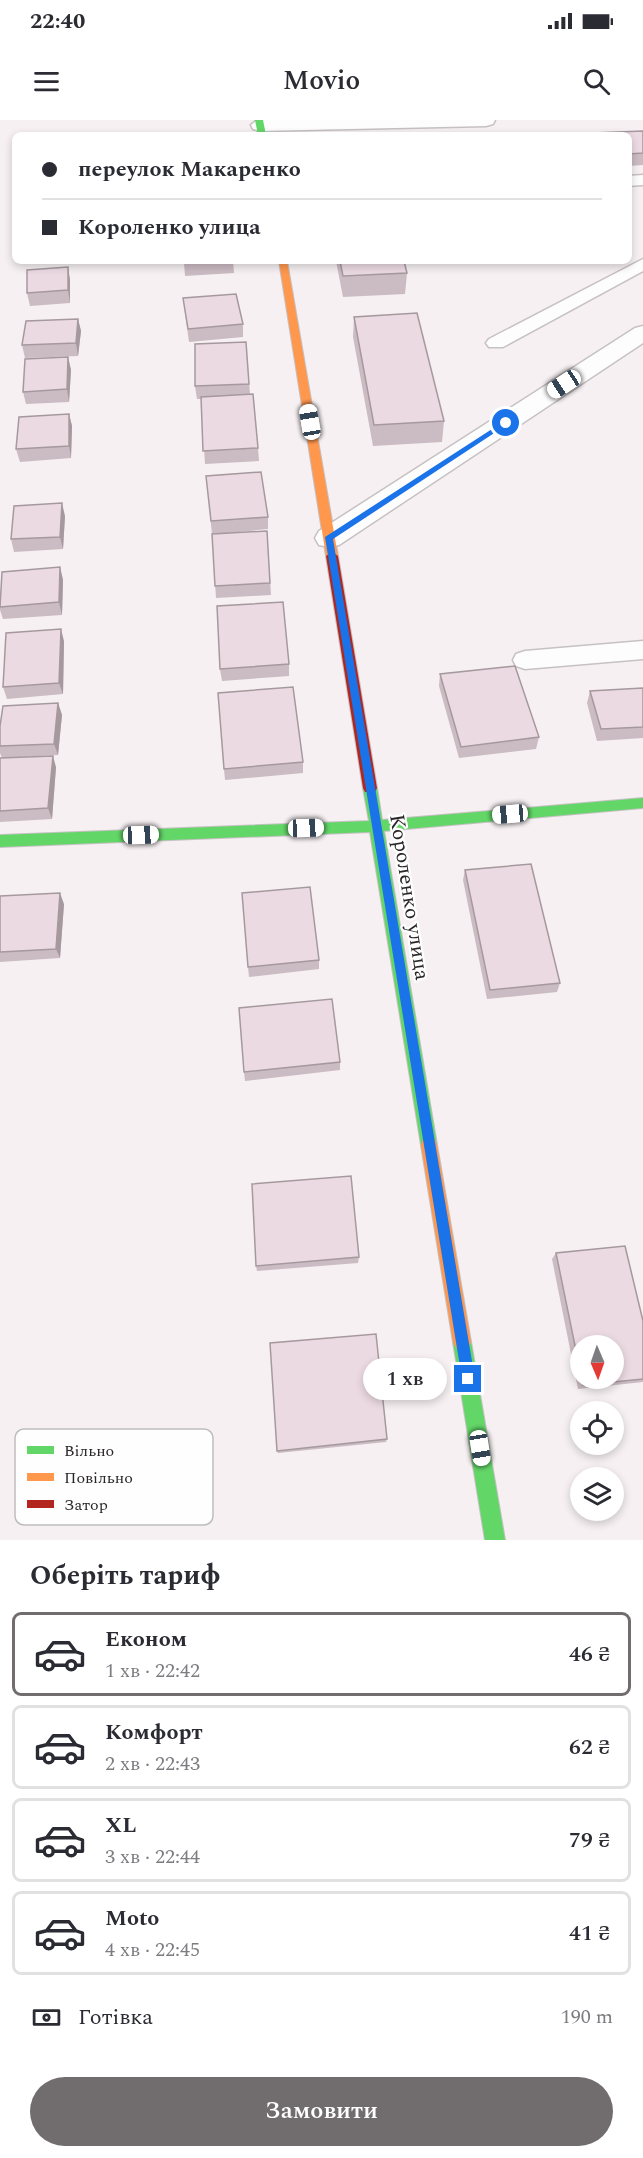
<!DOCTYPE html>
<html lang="uk">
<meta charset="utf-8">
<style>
:root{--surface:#fff;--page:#f7f7f7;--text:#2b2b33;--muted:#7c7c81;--line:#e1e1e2;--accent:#716d6e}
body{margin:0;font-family:Spectral,serif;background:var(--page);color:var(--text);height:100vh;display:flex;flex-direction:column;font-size:22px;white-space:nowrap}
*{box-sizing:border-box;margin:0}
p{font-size:20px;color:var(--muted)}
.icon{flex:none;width:33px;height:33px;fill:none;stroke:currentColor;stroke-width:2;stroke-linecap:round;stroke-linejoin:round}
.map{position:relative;height:1420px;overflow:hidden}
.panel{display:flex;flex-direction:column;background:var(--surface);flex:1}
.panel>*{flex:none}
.guide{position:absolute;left:12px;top:12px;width:620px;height:132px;border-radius:9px;box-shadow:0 3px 9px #0003;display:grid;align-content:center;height:132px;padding:0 30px;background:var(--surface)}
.needle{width:39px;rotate:178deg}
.tools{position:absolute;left:570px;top:1215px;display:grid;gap:12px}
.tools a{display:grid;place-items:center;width:54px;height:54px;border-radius:50%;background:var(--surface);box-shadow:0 3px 9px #0003;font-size:30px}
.end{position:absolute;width:27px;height:27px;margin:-14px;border:8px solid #1a73e8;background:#fff;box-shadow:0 0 0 3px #fff}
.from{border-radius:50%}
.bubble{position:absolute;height:42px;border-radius:21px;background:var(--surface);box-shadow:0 3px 9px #0003;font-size:20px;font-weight:600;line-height:42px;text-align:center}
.car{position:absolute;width:18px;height:36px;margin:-18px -9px;border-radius:8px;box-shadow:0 0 4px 2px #0007;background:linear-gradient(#fff 24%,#345 0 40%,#fff 0 76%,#345 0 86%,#fff 0)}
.guide b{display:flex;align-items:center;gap:21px;height:57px;font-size:22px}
.guide b+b{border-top:2px solid var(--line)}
.guide i{width:15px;height:15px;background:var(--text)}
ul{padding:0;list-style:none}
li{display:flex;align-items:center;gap:18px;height:84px;margin:0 12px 9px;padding:0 18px;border:3px solid var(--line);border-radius:9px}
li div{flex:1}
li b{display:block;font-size:22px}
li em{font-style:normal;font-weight:600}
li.on{border-color:var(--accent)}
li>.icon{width:54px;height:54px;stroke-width:1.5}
h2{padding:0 30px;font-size:27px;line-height:72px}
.pay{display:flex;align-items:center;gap:15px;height:66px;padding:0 30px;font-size:22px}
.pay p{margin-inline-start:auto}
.button{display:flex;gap:12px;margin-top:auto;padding:12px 30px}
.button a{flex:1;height:69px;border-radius:36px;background:var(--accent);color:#fff;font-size:24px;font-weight:600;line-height:69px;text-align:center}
.status{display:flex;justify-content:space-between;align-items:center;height:42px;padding:0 30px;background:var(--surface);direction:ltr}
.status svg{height:16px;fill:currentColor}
header{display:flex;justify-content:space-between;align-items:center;height:78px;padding:0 30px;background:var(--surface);font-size:27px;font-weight:600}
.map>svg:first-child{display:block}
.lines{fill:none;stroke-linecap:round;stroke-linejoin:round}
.lane-casing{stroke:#c6c1c3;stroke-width:3}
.street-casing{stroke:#c6c1c3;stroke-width:3}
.fast-casing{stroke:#c6c1c3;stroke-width:2}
.slow-casing{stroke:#c6c1c3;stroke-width:2}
.jam-casing{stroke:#c6c1c3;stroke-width:2}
.lane{fill:#fefdfd;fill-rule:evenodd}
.street{fill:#fefdfd;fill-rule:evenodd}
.fast{fill:#63d668;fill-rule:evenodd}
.slow{fill:#ff974d;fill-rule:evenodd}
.jam{fill:#b3261e;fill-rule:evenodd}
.wall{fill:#cbbbc2;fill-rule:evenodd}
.shaded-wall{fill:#a5999e}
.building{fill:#ecdae2;stroke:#a5999e;stroke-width:1.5}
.route{fill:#1a73e8}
.labels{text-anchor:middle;stroke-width:4.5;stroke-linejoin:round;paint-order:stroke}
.street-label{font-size:21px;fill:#292627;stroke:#fefefe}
.key{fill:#fefefe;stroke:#bebdbe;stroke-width:1.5}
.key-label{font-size:16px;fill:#292627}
</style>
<div class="status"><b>22:40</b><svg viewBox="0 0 49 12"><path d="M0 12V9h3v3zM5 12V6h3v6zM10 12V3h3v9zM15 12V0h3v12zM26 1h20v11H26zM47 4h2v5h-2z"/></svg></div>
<header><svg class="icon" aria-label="menu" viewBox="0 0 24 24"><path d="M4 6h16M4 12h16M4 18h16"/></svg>Movio<svg class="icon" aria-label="search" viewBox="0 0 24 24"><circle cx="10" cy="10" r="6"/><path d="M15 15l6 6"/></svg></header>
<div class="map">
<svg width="643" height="1420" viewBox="0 0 643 1420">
<rect width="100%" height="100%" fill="#f6f0f2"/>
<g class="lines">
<defs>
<path id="lane" d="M643,55V65L628,66V56Z
M643,139V151L503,227H489L486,223L489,219Z
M643,521V539L525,549L516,546L513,540L516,534L525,531Z"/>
<path id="street" d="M257,0H495L493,4L486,6L260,11L253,9L251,5Z
M643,206V223L339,425L329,427L319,425L315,418L319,411L635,208Z"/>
<path id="fast" d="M255,0H263L266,15H258Z
M370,663L375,664L377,668L382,700L643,678V688L384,711L437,1025L435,1031L429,1033L423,1031L421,1025L370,712L0,727V715L369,701L363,668L365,664Z
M462,1213L468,1216L471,1222L505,1420H485L453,1222L456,1216Z"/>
<path id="slow" d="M279,141H287L338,436L332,440L326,436Z
M429,1017L435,1019L437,1025L471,1222L468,1228L462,1231L456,1228L453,1222L421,1025L423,1019Z"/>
<path id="jam" d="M332,432L338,436L377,668L375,672H365L363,668L326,436Z"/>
</defs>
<use href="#lane" class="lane-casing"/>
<use href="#street" class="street-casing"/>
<use href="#fast" class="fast-casing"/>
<use href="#slow" class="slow-casing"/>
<use href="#jam" class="jam-casing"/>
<use href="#lane" class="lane"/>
<use href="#street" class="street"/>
<use href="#fast" class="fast"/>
<use href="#slow" class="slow"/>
<use href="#jam" class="jam"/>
</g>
<path class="wall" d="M643,11V45L628,46V15Z
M27,141H73L28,144Z
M233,141L234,153L185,156L184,143Z
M336,141H404L407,153L405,174L343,177Z
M68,147L70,160V183L30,186L27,173Z
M183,178L243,204V217L189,222Z
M354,197L444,301L442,322L373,326L353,217Z
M78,199L81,211L78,236L25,238L22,225Z
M246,222L250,274L258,328L259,341L205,344L201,279H197L195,266Z
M68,237L71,250L69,282L26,284L23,272Z
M69,294L72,306L71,338L20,342L16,329Z
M206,356L268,397V409L217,414L267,411L271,475L216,478L212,414Z
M65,396L63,429L14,432L11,419Z
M60,447L63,460L62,495L3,499L0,490V474Z
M64,521L63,574L7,579L3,567Z
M289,544V556L222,561L220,549Z
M440,554L539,617L536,629L459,638L439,566Z
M643,568V618L597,621L587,583L590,571Z
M58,583L62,595L58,635L2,638L0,633V606Z
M0,638L56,647L52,699L0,702Z
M303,642V653L225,660L224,649Z
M465,750L560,863L557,872L487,879L463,760Z
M0,776L64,784L60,838L0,842Z
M319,840V849L249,857L248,847Z
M340,942V950L245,961L244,952Z
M556,1133L643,1201V1262L578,1269L552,1139ZM580,1226L614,1258H580Z
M359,1137L358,1143L257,1151L256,1146Z
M387,1319L386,1322L278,1333L277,1331Z"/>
<path class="shaded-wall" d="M68,147L70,160V183L68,170Z
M78,199L81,211L78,236L76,223Z
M68,237L71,250L69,282L67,269Z
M69,294L72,306L71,338L69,326Z
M62,383L65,396L63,429L60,417Z
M60,447L63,460L62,495L59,482Z
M61,509L64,521L63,574L59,563Z
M58,583L62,595L58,635L54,624Z
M53,636L56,647L52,699L48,688Z
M60,773L64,784L60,838L56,829Z"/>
<path class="building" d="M643,11V33L628,34V15H540Z
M184,141H232L184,143Z
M340,141H404L407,153L343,156Z
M68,147V170L27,173V150Z
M236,174L243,204L188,209L183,178Z
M417,193L444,301L374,305L354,197Z
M78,199L76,223L22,225L26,201Z
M246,222L249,264L195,266V224Z
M68,237L67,269L23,272L25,239Z
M253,274L258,328L203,331L201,277Z
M69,294V326L16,329L19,297Z
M261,352L268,397L211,401L206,356Z
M62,383L60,417L11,419L14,386Z
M267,411L270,463L215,466L212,414Z
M60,447L59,482L0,487L2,452Z
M283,482L289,544L220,549L217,486Z
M61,509L59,563L3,567L6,513Z
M515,546L539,617L461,627L440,554Z
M293,567L303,642L224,649L218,573Z
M643,568V607L601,609L590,571Z
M58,583L54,624L0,626V606L3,586Z
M53,636L48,688L0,691V638Z
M531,744L560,863L490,870L465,750Z
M310,767L319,840L248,847L242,773Z
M60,773L56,829L0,832V776Z
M332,879L340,942L244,952L239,888Z
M351,1056L359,1137L256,1146L252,1064Z
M625,1126L643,1201V1259L583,1265L582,1258H614V1226H580V1250L556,1133Z
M376,1214L387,1319L277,1331L270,1223Z"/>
<path class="route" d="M506,300L508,304L333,419L475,1259L473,1263L468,1265L464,1263L462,1259L325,417Z"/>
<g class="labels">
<g class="street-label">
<text transform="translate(410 777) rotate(81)" y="7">Короленко улица</text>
</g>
</g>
<rect x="15" y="1309" width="198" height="96" rx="9" class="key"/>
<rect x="27" y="1326" width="27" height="8" fill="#63d668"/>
<rect x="27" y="1353" width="27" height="8" fill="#ff974d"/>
<rect x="27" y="1380" width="27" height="8" fill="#b3261e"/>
<g class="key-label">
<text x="64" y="1336">Вільно</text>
<text x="64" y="1363">Повільно</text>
<text x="64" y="1390">Затор</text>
</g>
</svg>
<div class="tools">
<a><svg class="needle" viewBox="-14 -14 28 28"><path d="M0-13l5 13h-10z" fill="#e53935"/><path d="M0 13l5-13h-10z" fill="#7c7c81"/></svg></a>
<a><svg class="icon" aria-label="locate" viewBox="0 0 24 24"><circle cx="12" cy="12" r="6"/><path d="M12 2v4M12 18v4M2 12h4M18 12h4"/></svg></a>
<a><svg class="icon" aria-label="layers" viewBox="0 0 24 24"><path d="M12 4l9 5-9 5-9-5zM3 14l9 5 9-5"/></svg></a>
</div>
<i class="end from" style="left:506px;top:303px"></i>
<i class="end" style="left:468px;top:1259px"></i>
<div class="bubble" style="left:363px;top:1238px;width:84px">1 хв</div>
<i class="car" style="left:564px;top:264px;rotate:237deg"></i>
<i class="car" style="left:310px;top:302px;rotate:350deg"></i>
<i class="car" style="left:510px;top:694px;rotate:265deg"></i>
<i class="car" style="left:306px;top:708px;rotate:88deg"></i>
<i class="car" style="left:141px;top:715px;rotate:88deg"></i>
<i class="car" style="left:480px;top:1328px;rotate:171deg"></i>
<div class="guide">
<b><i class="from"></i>переулок Макаренко</b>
<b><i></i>Короленко улица</b>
</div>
</div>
<section class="panel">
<h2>Оберіть тариф</h2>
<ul>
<li class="on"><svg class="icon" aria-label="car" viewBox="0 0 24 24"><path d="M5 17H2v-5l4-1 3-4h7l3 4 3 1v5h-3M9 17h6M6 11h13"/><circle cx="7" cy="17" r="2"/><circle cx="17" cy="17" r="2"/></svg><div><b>Економ</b><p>1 хв · 22:42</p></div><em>46 ₴</em></li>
<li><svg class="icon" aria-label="car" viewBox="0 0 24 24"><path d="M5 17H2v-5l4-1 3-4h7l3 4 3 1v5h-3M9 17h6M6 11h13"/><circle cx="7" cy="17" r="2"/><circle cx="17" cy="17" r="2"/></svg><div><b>Комфорт</b><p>2 хв · 22:43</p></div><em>62 ₴</em></li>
<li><svg class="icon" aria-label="car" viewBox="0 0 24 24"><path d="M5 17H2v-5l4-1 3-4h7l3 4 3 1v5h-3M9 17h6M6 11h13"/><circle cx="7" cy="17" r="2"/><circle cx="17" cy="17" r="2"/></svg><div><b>XL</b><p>3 хв · 22:44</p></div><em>79 ₴</em></li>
<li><svg class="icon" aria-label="car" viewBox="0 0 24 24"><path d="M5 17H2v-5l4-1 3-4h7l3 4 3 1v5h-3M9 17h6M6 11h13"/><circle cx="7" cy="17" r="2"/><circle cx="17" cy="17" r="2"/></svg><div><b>Moto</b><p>4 хв · 22:45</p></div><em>41 ₴</em></li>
</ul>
<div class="pay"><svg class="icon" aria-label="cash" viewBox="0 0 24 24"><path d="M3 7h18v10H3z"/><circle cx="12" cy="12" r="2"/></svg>Готівка<p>190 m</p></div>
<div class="button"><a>Замовити</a></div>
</section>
